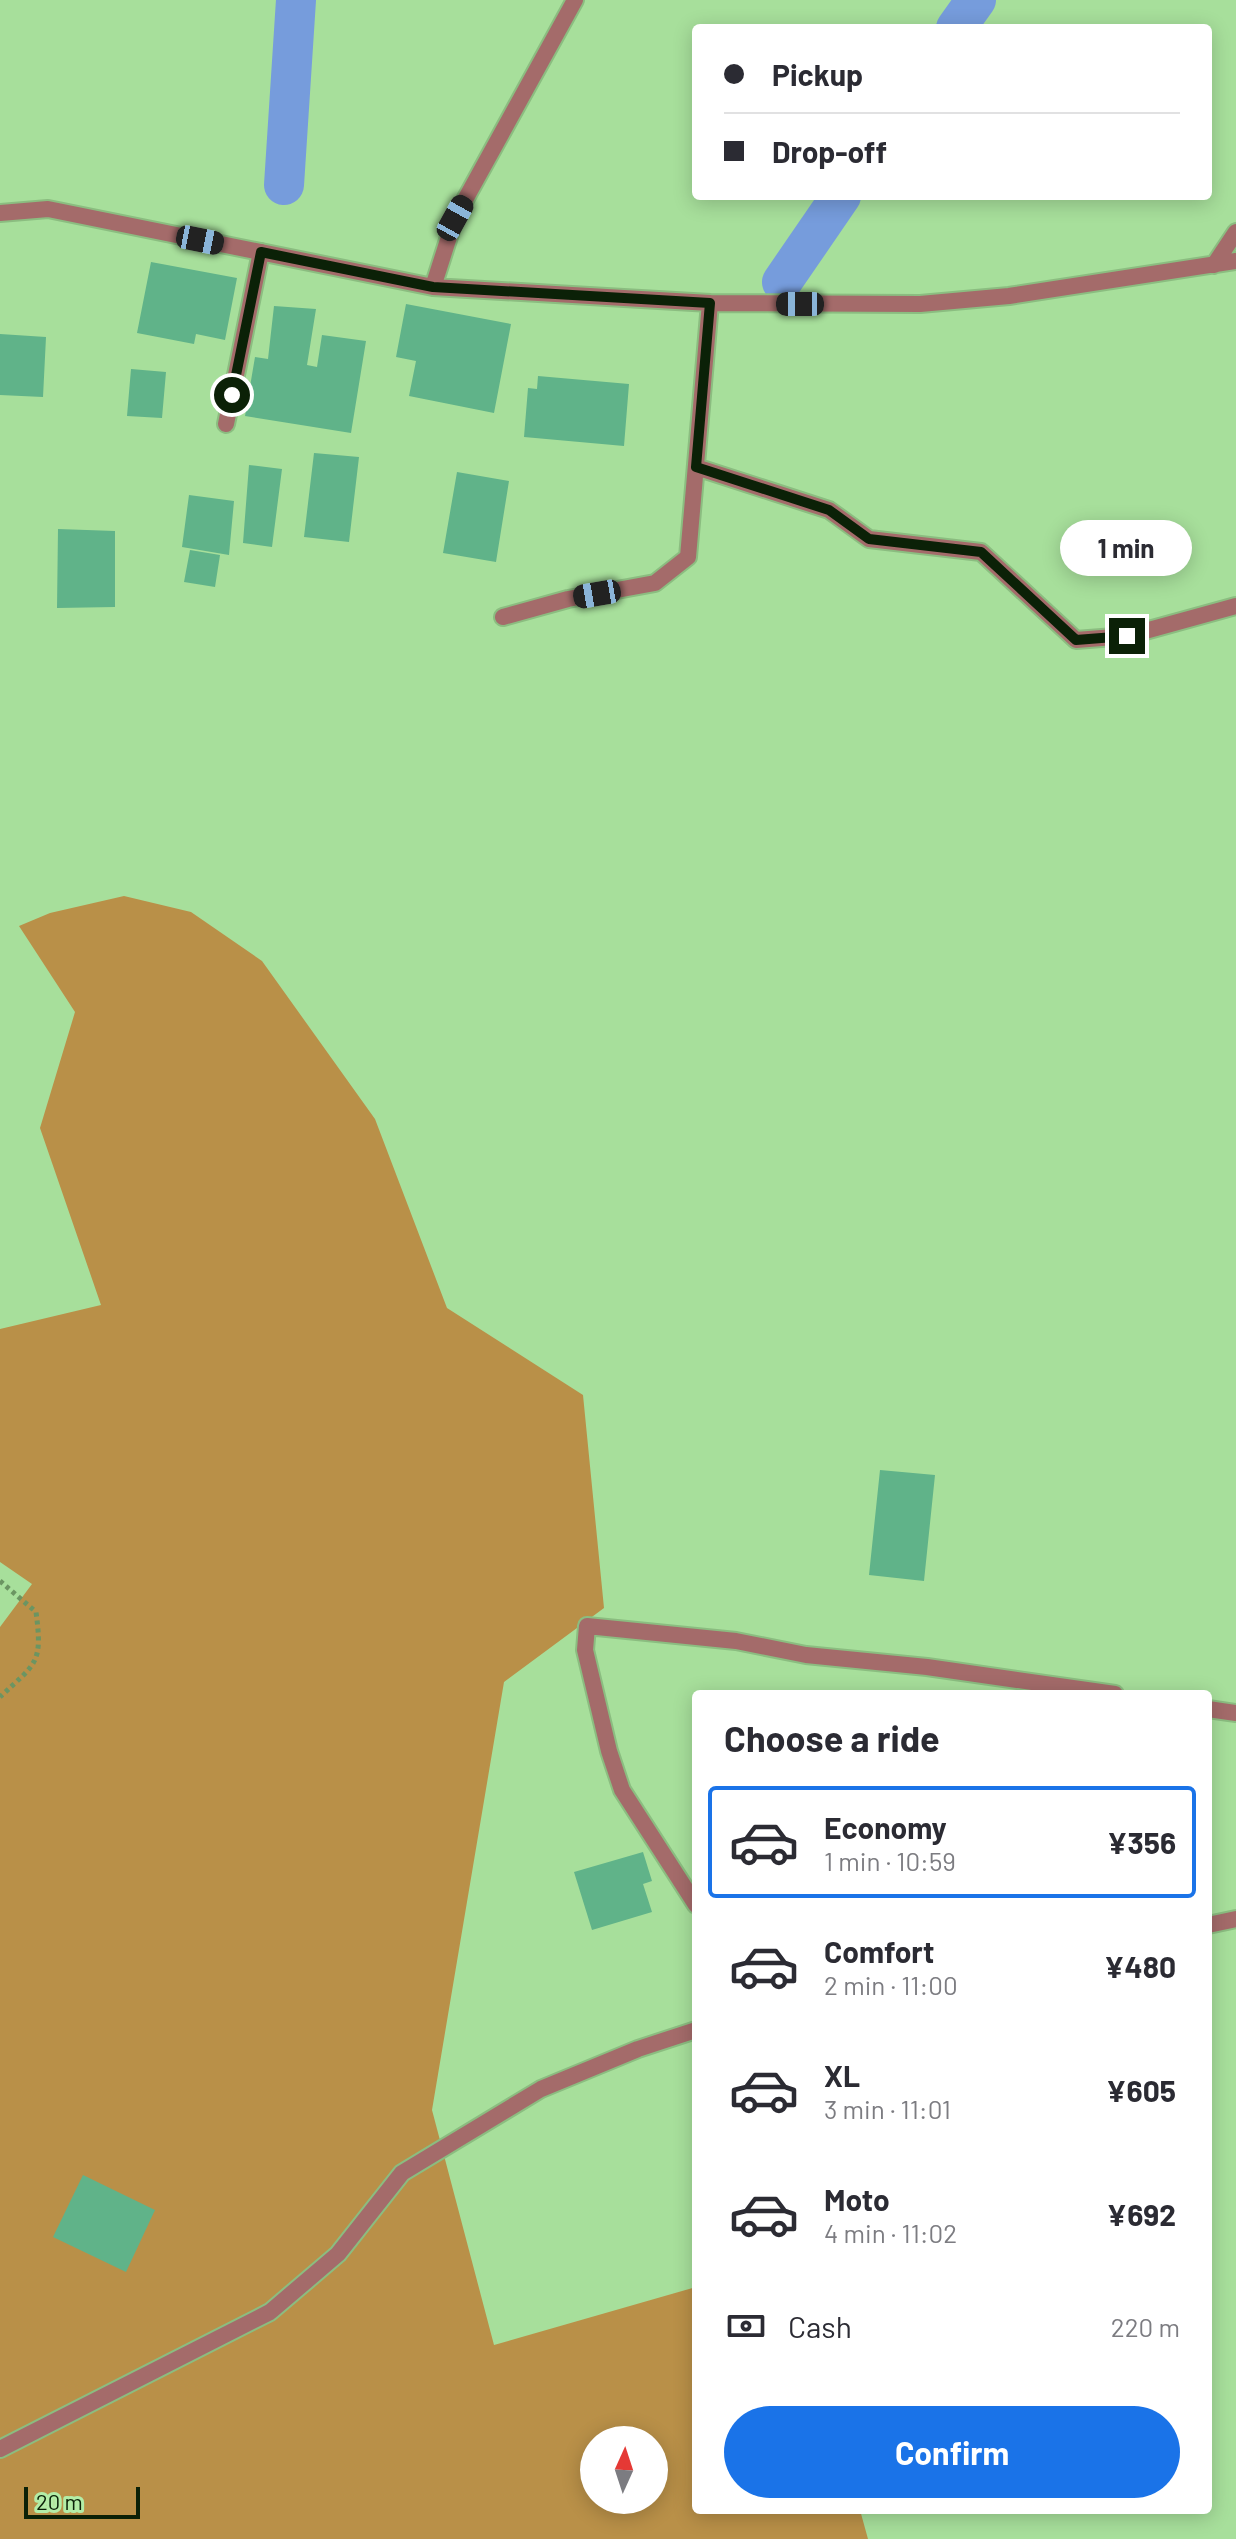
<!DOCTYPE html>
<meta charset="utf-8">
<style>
:root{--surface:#fff;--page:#f2f2f3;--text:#2b2b33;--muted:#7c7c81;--line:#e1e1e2;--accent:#1a73e8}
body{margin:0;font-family:Barlow,sans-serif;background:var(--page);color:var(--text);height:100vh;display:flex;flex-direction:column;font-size:30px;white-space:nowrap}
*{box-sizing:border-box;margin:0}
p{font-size:26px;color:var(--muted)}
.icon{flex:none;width:44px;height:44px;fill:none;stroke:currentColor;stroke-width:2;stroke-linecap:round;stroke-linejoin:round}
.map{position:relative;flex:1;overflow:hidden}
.drawer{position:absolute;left:692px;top:1690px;width:520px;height:824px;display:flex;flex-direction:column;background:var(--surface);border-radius:8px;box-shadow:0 4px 20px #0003}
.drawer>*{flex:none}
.top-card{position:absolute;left:692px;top:24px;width:520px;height:176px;border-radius:8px;box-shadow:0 4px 20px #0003;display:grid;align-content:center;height:176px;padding:0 32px;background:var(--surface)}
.needle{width:52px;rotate:3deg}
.fabs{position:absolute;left:580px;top:2426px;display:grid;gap:16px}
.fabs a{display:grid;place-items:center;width:88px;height:88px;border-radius:50%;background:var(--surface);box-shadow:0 4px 20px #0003;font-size:40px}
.scale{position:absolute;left:24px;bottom:20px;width:116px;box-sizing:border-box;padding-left:8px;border:4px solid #0b2107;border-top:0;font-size:22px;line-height:28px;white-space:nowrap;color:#0b2107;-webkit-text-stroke:6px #b3eda7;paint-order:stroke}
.end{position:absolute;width:36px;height:36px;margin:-18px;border:10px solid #0b2107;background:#fff;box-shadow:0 0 0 4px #fff}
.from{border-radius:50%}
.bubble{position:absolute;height:56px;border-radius:28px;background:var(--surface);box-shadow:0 4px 20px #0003;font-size:26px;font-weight:700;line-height:56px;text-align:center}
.car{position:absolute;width:24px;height:48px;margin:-24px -12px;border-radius:10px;box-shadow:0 0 6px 2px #0007;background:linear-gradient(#222 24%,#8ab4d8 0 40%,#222 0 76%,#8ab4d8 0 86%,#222 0)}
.top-card b{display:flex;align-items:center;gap:28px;height:76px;font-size:30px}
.top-card b+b{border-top:2px solid var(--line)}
.top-card i{width:20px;height:20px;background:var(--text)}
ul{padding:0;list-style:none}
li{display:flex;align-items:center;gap:24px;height:112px;margin:0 16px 12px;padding:0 16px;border:4px solid transparent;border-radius:8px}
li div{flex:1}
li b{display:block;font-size:30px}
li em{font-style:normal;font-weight:700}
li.selected{border-color:var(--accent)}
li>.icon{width:72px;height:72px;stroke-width:1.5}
h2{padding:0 32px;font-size:36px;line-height:96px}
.pay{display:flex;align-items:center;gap:20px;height:88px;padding:0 32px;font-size:30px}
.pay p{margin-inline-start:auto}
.primary-button{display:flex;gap:16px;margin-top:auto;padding:16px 32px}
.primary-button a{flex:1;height:92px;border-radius:48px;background:var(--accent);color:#fff;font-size:32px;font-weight:700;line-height:92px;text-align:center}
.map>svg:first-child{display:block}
.forest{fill:#b99048;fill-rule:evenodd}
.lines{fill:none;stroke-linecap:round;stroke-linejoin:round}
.canal{stroke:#769cdc;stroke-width:40}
.building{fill:#60b389}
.lane-casing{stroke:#8bbd80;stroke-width:20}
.street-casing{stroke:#8bbd80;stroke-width:20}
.path{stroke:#6b9562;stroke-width:5;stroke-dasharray:4 4;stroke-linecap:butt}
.lane{stroke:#a46b6a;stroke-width:16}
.street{stroke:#a46b6a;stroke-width:16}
.route{stroke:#0b2107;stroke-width:10}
</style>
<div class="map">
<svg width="1236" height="2539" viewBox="0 0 1236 2539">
<rect width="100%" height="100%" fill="#a7df9b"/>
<path class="forest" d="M124,896L191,912L262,961L375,1119L447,1308L583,1395L604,1608L504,1682L432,2110L494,2345L696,2287V2510H860L868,2539H0V1627L32,1584L0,1562V1329L101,1305L40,1128L75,1012L19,926L50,913ZM594,2440H654V2500H594Z"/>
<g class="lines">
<path class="canal" d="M956,28L976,0
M284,185L296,0
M782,282L841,196"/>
</g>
<path class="building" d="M151,262L237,278L225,340L196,334L194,344L137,333Z
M406,304L511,324L494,413L409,396L416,361L396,357Z
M274,306L316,309L307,365L317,367L322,335L366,341L351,433L245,416L255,357L268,359Z
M0,334L46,337L43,397L0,395Z
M131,369L166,372L162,418L127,416Z
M538,376L629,384L624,446L524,437L528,388L537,389Z
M314,453L359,457L349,542L304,537Z
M249,465L282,469L272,547L243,543Z
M457,472L509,481L496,562L443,553Z
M189,495L234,501L229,555L182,547Z
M58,529L115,531V607L57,608Z
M190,550L220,555L215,587L184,582Z
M880,1470L935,1475L924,1581L869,1575Z
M643,1852L652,1881L643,1884L652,1912L592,1930L574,1872Z
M83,2175L155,2210L126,2272L53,2237Z"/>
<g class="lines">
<defs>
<path id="lane" d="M226,424L261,252"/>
<path id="street" d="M0,213L48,209L433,287L710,303L920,304L1009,296L1236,261
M1214,265L1236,232
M433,287L455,218L575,0
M696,467L829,510L869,539L981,552L1076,640L1127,636L1236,606
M503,617L568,599L655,583L688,557L710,303
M1208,1709L1236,1713
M696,1905L622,1790L609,1751L585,1650L587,1626L736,1641L806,1655L927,1667L1115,1694
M1208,1925L1236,1919
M0,2449L270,2312L338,2254L402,2173L541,2089L638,2049L696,2030"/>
</defs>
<use href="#lane" class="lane-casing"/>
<use href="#street" class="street-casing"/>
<path class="path" d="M0,1581L36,1612C43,1664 36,1663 0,1697"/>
<use href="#lane" class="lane"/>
<use href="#street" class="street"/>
</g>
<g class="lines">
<path class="route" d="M232,395L261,252L433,287L710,303L696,467L829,510L869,539L981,552L1076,640L1127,636"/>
</g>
</svg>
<div class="fabs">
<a><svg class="needle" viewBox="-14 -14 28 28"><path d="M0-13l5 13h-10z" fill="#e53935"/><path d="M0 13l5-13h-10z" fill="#7c7c81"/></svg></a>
</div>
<div class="scale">20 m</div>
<i class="end from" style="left:232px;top:395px"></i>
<i class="end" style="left:1127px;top:636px"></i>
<div class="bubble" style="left:1060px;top:520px;width:132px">1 min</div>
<i class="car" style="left:455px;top:218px;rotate:29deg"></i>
<i class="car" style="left:200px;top:240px;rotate:101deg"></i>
<i class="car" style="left:800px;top:304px;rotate:270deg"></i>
<i class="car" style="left:597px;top:594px;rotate:260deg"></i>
<div class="top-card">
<b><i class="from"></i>Pickup</b>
<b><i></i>Drop-off</b>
</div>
<section class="drawer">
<h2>Choose a ride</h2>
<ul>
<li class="selected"><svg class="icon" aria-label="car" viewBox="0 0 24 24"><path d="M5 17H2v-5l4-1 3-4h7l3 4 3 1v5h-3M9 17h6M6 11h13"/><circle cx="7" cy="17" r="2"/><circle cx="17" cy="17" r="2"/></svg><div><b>Economy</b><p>1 min · 10:59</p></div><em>¥356</em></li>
<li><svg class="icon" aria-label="car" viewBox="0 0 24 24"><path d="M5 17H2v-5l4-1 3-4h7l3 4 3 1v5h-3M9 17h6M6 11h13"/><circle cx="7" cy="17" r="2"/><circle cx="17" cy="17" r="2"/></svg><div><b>Comfort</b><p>2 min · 11:00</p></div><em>¥480</em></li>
<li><svg class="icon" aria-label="car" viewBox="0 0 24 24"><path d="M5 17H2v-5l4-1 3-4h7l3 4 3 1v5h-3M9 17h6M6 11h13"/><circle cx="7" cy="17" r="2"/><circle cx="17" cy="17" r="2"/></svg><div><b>XL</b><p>3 min · 11:01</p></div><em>¥605</em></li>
<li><svg class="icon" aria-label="car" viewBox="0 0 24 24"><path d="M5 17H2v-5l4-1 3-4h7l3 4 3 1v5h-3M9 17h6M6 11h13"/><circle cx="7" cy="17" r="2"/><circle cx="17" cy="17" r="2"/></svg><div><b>Moto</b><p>4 min · 11:02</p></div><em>¥692</em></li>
</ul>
<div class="pay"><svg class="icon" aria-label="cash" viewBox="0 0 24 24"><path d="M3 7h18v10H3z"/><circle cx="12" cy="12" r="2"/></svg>Cash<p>220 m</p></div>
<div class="primary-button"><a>Confirm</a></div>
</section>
</div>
